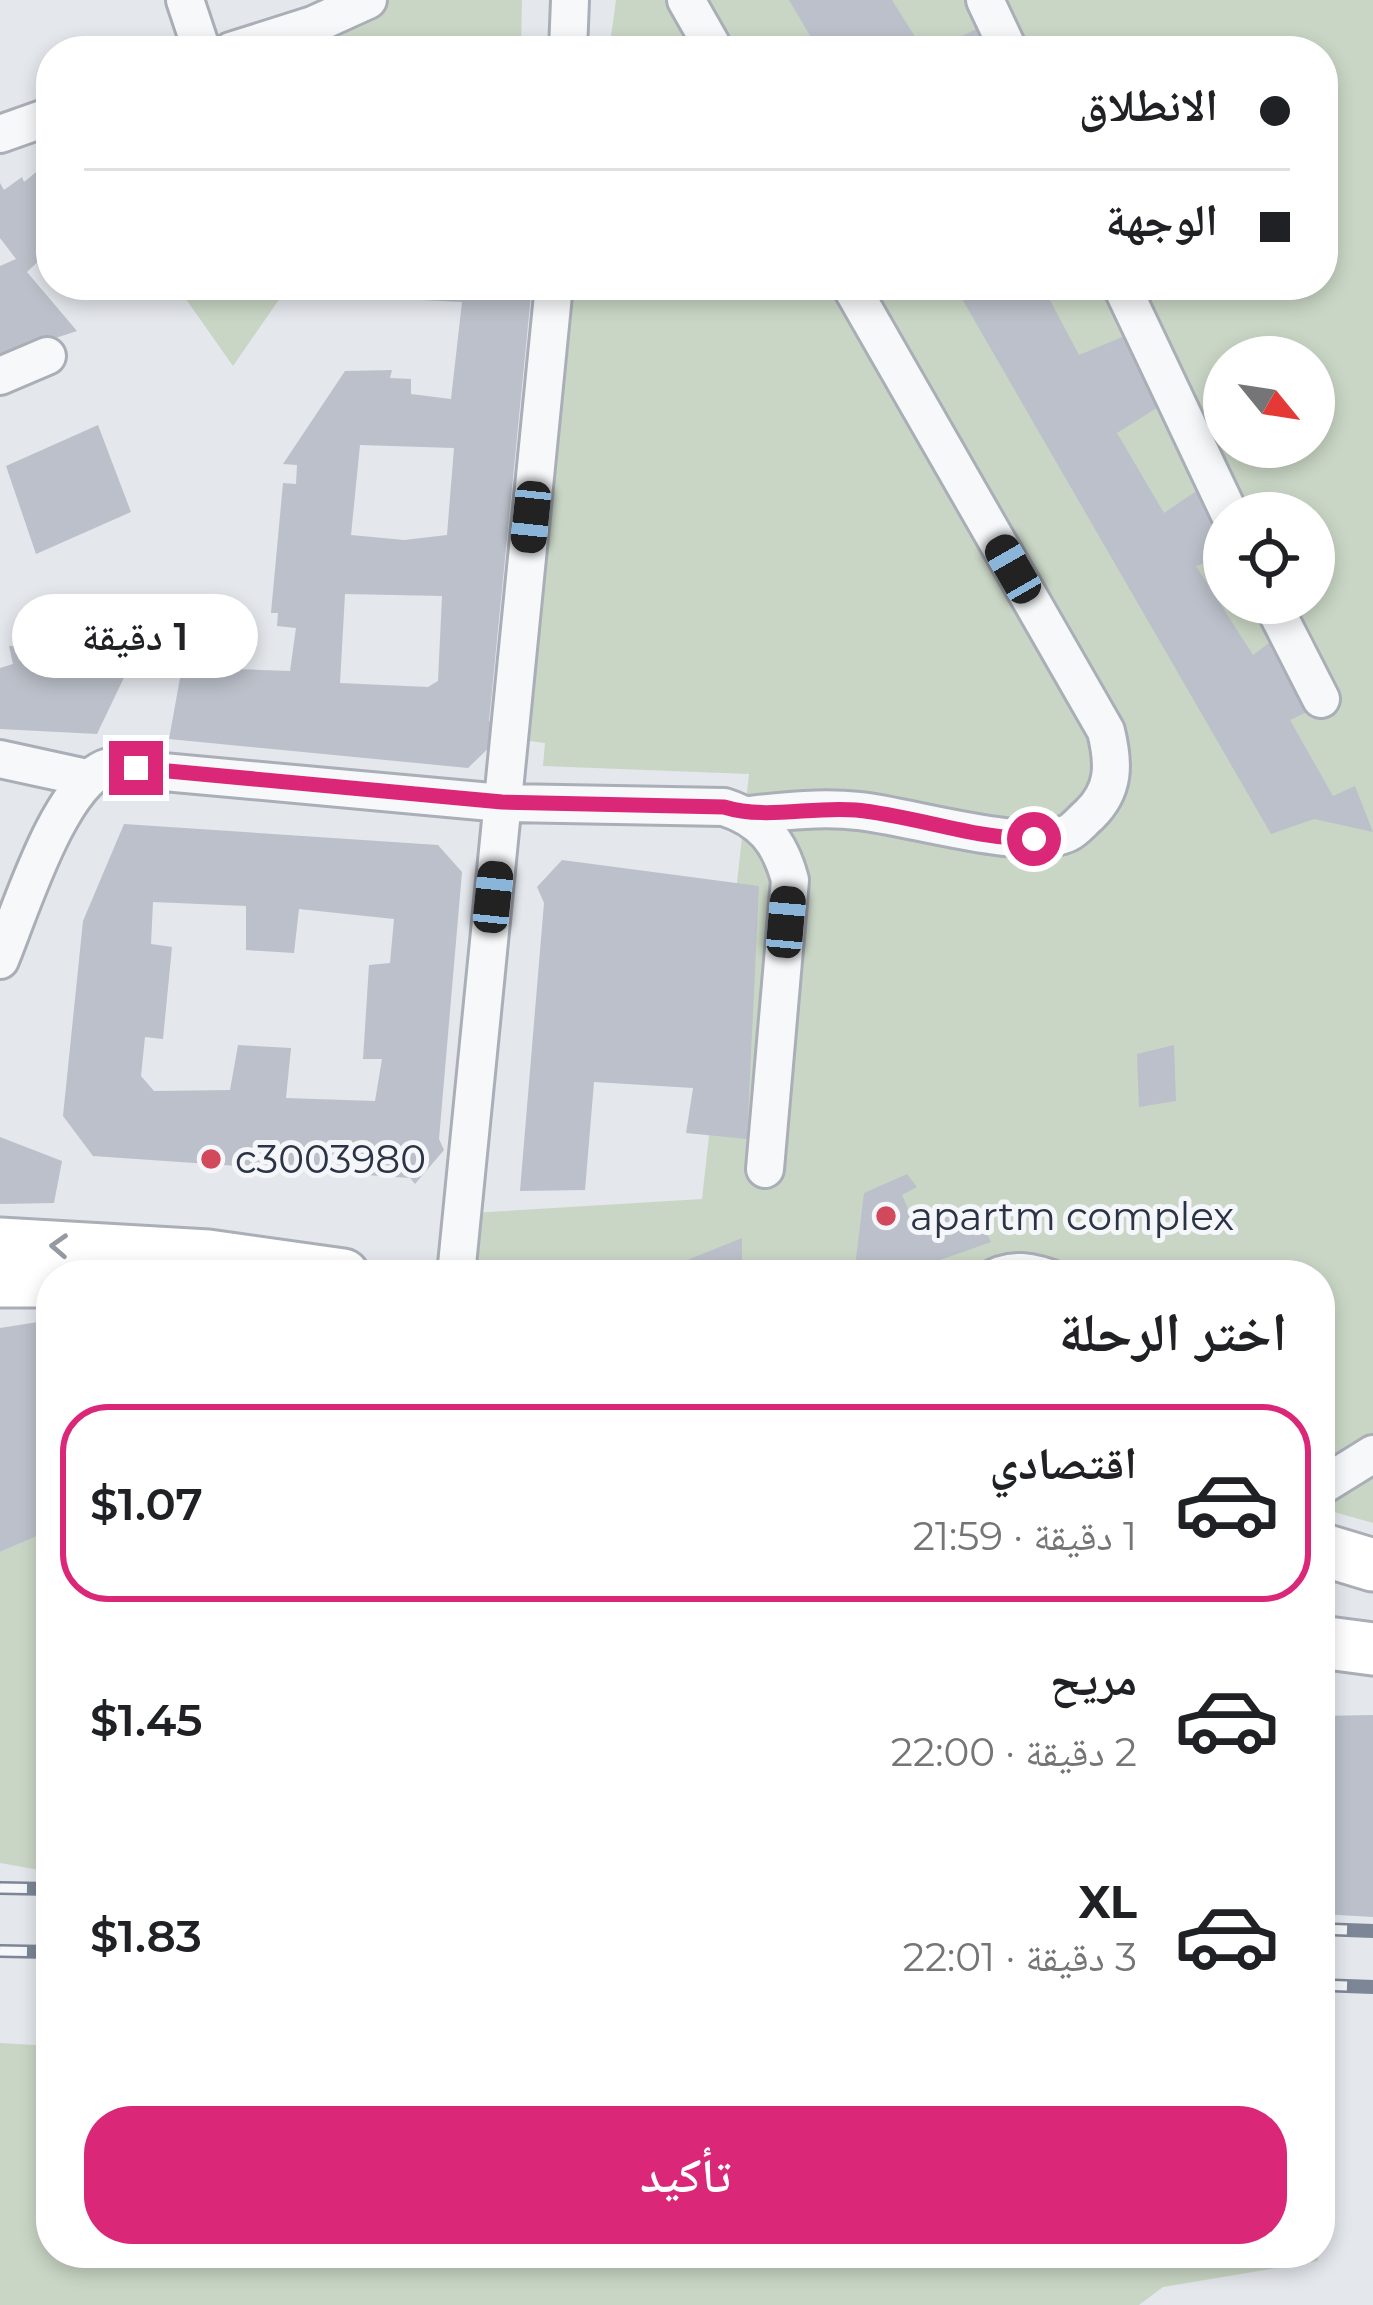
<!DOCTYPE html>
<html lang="ar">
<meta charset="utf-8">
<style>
:root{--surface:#fff;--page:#f2f2f2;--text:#202124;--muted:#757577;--line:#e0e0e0;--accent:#db2777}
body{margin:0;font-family:Montserrat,"Noto Naskh Arabic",sans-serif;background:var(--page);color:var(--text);direction:rtl;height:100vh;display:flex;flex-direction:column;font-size:45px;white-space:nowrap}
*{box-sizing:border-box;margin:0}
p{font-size:39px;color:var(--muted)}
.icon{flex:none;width:66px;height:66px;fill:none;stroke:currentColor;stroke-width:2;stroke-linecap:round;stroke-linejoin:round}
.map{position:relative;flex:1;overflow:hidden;direction:ltr}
.panel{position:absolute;left:36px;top:1260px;width:1299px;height:1008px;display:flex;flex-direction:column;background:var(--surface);border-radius:48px;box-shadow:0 6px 18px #0003;direction:rtl}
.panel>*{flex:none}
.guide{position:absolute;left:36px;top:36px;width:1302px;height:264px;border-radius:48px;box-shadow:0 6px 18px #0003;direction:rtl;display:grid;align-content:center;height:264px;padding:0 48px;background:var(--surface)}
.needle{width:78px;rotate:120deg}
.controls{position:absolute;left:1203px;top:336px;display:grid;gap:24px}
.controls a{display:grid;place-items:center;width:132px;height:132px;border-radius:50%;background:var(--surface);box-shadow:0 6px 18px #0003;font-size:60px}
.end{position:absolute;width:54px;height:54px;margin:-27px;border:15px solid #db2777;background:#fff;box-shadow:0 0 0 6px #fff}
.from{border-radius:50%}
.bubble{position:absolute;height:84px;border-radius:42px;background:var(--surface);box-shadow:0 6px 18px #0003;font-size:39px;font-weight:600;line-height:84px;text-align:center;direction:rtl}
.car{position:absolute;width:36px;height:72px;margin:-36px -18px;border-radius:15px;box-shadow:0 0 9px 3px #0007;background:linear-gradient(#222 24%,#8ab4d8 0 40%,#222 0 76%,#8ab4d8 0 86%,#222 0)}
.guide b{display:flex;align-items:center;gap:42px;height:114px;font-size:45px}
.guide b+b{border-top:3px solid var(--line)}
.guide i{width:30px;height:30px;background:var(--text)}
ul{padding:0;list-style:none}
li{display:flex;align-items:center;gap:36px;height:198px;margin:0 24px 18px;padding:0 24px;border:6px solid transparent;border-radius:48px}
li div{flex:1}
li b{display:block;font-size:45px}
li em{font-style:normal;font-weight:600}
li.active{border-color:var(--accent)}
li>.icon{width:108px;height:108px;stroke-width:1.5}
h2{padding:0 48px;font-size:54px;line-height:144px}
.button{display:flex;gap:24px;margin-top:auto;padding:24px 48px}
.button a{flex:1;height:138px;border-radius:48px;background:var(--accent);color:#fff;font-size:48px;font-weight:600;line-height:138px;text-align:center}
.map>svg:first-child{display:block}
.green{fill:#c9d6c5;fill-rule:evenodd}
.building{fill:#bbc0ca;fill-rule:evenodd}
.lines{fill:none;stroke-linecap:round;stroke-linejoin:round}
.lane-casing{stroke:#a9aeb7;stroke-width:24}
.street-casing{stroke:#a9aeb7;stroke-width:42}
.secondary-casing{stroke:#a9aeb7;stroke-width:57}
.lane{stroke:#f7f8fa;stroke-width:18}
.street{stroke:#f7f8fa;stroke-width:36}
.secondary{stroke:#fff;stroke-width:51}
.rail-casing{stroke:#7d8696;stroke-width:14}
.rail{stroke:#f4f6f9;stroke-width:9;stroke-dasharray:27;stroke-linecap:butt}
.oneway{stroke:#959aa2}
.route{stroke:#db2777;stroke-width:15}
.poi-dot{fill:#d1495b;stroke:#f4f6f9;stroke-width:4.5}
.labels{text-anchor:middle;stroke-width:10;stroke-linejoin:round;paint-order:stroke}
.poi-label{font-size:39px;fill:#2b3445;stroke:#f4f6f9;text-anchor:start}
</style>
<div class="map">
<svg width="1373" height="2305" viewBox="0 0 1373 2305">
<rect width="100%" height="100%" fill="#e4e7ec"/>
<path class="green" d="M383,0H522L521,51H264Z
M616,0H1373V1523L1320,1508V1275H469L472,1213L702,1199L749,774L543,766L545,743L506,738L574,285H1323V51H609ZM1224,357H1314V447H1224ZM1224,513H1314V603H1224Z
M176,285H289L233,366Z
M51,1530V1872L0,1863V1552Z
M0,2043L51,2046V2253H1317L1318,2261L1163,2287L1139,2305H0Z"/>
<path class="building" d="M789,0H892L924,51H819Z
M978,28L992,51H932Z
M51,167V257L47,253L27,272L77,331L0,356V266L16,259L0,238V183L4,190L22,177L24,182L41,168L44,173Z
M422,285H532L489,721L503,734L468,768L169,739L182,667L290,671L296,628L277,626L278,613H271L283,483L296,484L297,465L283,464L345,371L392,370L390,378L411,379V394L451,399L462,302L421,300ZM360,445L454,448L447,535L404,540L351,535ZM345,594L442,596L438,681L428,687L340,683Z
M954,285H1042L1079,355L1139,330L1171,399L1117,433L1164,513L1211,481L1224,513V556L1196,566L1253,655L1281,634L1320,706L1290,720L1333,796L1355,786L1373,832L1314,819L1271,834Z
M98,425L131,512L36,554L6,466Z
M141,642L97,734L0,729V668L13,664L9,646Z
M124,824L438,845L462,872L439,1139L444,1150L415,1184L410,1178L93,1156L63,1116L83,921ZM153,902L246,906V950L294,953L299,909L394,919L390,963L369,965L363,1059H382L375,1101L286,1098L291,1048L238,1045L230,1090L154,1091L141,1076L145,1037L163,1039L172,947L151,944Z
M562,860L759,886L747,1139L686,1133L693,1088L594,1082L585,1190L520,1191L544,903L537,887Z
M1174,1045L1176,1101L1139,1107L1137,1054Z
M0,1137L62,1161L54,1203L0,1204Z
M907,1174L917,1187L902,1195L916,1227L972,1205L991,1242L923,1266L931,1269L930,1275H854L864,1193Z
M742,1238V1275H650Z
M51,1320V1530L0,1552V1328Z
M1373,1715V1917L1320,1914V1716Z"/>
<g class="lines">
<defs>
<path id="lane" d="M981,1275C1010,1256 1035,1262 1066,1275"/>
<path id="street" d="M185,0L202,51
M686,0L715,51
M985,0L1009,51
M231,51L313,25L368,0
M568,51L570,0
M0,134L51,116
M1121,285L1229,513
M0,376L47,356
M1272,603L1321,699
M0,759L87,778
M749,815C786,811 822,807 859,811C909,816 1027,853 1068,833C1075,830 1083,820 1089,815C1115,790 1114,764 1106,731L850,285
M0,960C19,915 60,780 109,767L502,803L724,807C762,819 780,842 790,880L765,1169
M456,1275L554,285
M1320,1487L1373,1454"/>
<path id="secondary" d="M0,1244L208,1256L343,1275
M0,1281H51
M1320,1549L1373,1565
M1320,1642L1373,1649"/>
</defs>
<use href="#lane" class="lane-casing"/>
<use href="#street" class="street-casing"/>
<use href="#secondary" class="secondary-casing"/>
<use href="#lane" class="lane"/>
<use href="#street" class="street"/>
<use href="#secondary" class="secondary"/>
<defs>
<path id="rail" d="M0,1888L51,1889
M1320,1929L1373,1931
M0,1951L51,1952
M1320,1985L1373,1987"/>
</defs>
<use href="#rail" class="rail-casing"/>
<use href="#rail" class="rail"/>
</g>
<defs><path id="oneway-chevron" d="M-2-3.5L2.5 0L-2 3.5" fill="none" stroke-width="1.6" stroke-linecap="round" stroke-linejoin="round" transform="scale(3)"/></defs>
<use class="oneway" href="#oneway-chevron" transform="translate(59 1246) rotate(-177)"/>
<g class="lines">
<path class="route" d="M136,768L502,802L724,807C766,820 811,806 856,810C916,816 974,839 1034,839"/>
</g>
<g class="poi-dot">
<circle cx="211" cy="1159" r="12"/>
<circle cx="886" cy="1216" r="12"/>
</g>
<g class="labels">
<g class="poi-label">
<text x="235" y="1173">c3003980</text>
<text x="910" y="1230">apartm complex</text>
</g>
</g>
</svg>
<div class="controls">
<a><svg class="needle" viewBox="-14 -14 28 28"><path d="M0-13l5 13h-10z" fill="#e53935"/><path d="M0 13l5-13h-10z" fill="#757577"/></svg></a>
<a><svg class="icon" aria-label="locate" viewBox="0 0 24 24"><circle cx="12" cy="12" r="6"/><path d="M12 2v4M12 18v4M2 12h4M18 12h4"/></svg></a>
</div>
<i class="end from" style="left:1034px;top:839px"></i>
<i class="end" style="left:136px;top:768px"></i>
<div class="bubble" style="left:12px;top:594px;width:246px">1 دقيقة</div>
<i class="car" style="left:531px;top:517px;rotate:186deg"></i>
<i class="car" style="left:1013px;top:569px;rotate:330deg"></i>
<i class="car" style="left:493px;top:897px;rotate:6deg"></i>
<i class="car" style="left:786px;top:922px;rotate:5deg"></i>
<div class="guide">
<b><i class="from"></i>الانطلاق</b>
<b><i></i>الوجهة</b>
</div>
<section class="panel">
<h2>اختر الرحلة</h2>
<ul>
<li class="active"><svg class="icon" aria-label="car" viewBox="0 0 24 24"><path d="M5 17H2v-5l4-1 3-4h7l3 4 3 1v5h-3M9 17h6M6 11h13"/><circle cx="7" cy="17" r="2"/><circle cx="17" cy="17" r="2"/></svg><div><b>اقتصادي</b><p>1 دقيقة · 21:59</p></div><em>$1.07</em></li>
<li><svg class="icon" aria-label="car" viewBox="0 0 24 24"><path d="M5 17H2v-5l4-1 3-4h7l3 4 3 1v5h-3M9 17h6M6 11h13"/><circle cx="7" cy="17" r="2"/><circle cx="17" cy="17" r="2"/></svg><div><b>مريح</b><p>2 دقيقة · 22:00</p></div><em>$1.45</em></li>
<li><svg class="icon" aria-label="car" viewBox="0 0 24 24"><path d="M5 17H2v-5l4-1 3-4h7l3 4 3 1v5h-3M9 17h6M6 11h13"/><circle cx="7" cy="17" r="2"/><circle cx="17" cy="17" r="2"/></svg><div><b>XL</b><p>3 دقيقة · 22:01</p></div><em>$1.83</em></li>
</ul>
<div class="button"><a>تأكيد</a></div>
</section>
</div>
